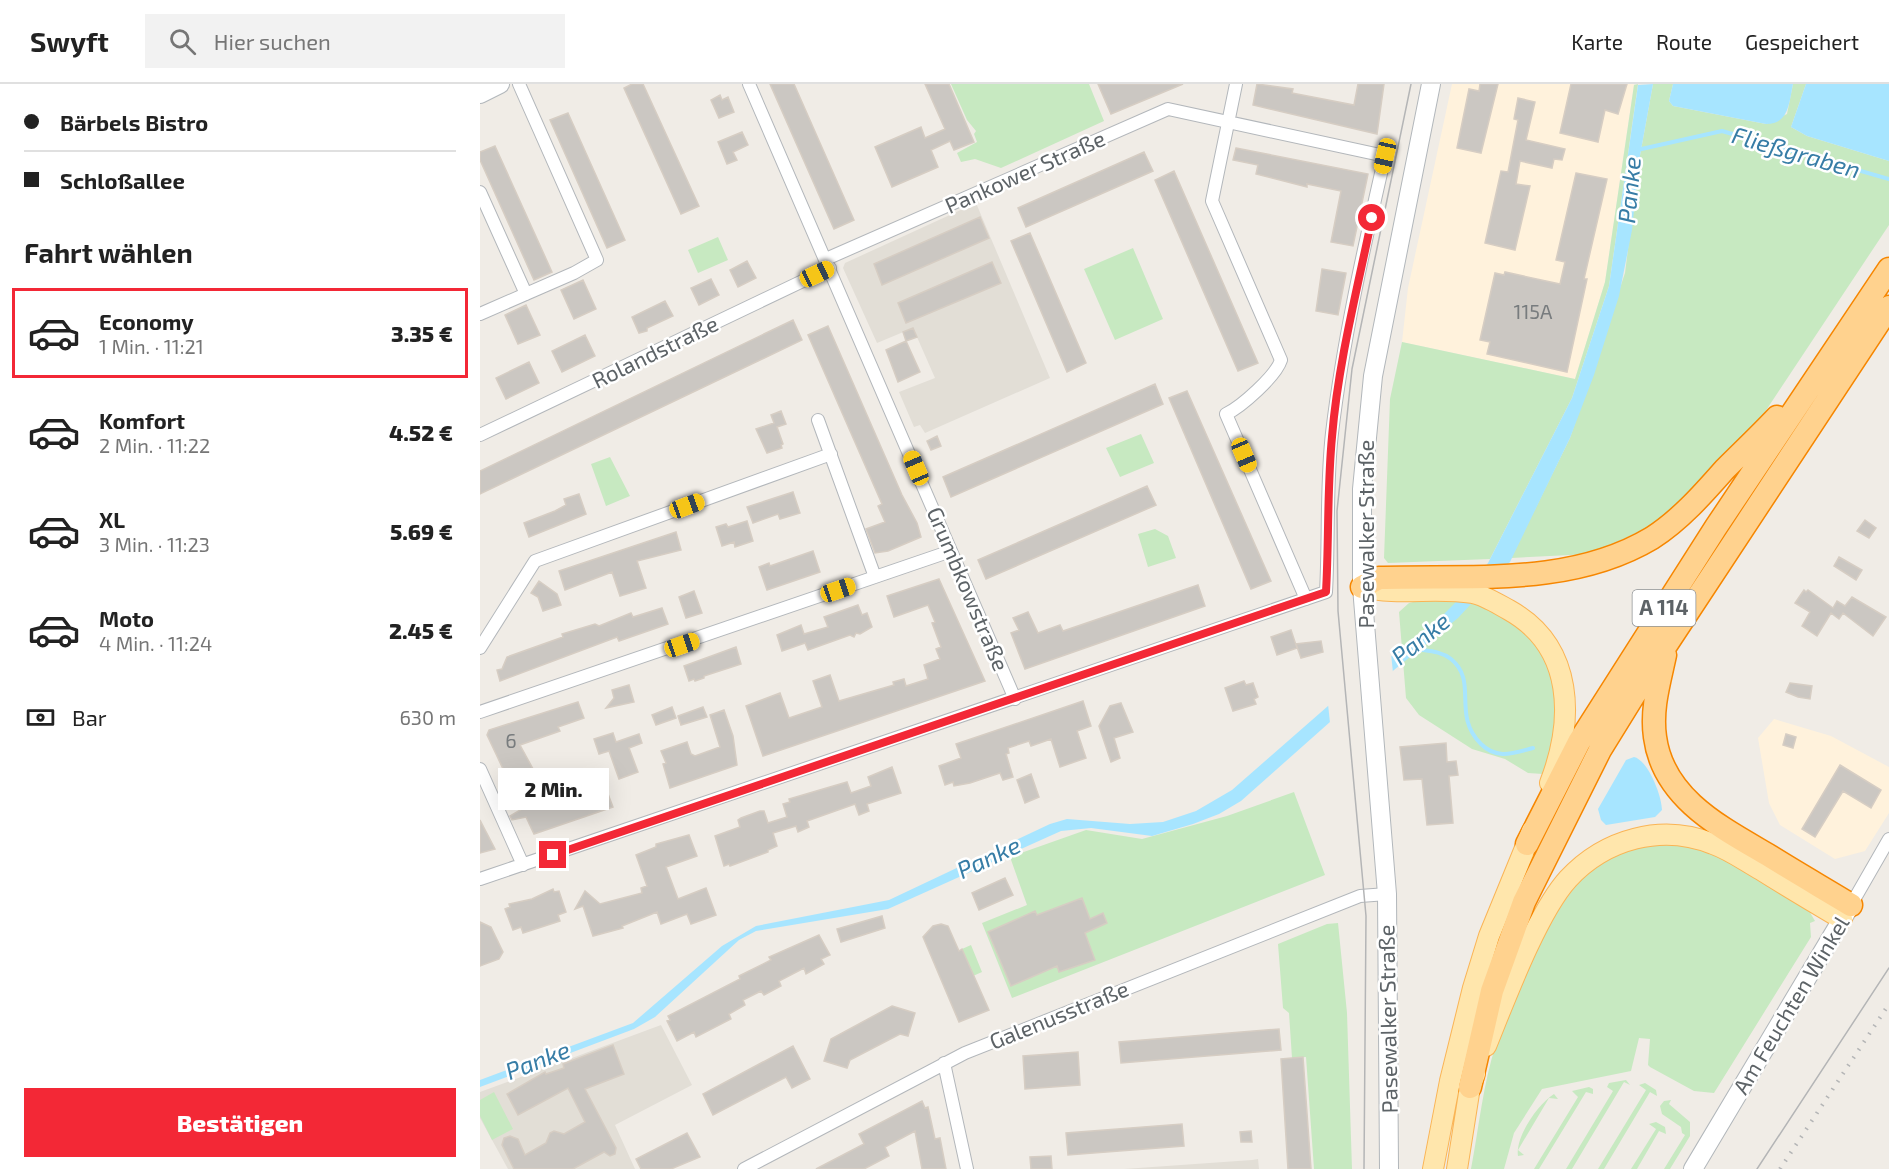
<!DOCTYPE html>
<html lang="de">
<meta charset="utf-8">
<style>
:root{--surface:#fff;--page:#f2f2f2;--text:#222;--muted:#767676;--line:#e0e0e0;--accent:#f32836}
body{margin:0;font-family:"Exo 2",sans-serif;background:var(--page);color:var(--text);height:100vh;display:flex;flex-direction:column;font-size:22px;white-space:nowrap}
*{box-sizing:border-box;margin:0}
p{font-size:20px;color:var(--muted)}
.icon{flex:none;width:33px;height:33px;fill:none;stroke:currentColor;stroke-width:2;stroke-linecap:round;stroke-linejoin:round}
.map{position:relative;flex:1;overflow:hidden}
.drawer{display:flex;flex-direction:column;background:var(--surface);width:480px}
.drawer>*{flex:none}
.banner{display:grid;align-content:center;height:132px;padding:0 24px;background:var(--surface)}
.end{position:absolute;width:27px;height:27px;margin:-14px;border:8px solid #f32836;background:#fff;box-shadow:0 0 0 3px #fff}
.from{border-radius:50%}
.bubble{position:absolute;height:42px;border-radius:0px;background:var(--surface);box-shadow:0 6px 24px #0002;font-size:20px;font-weight:800;line-height:42px;text-align:center}
.car{position:absolute;width:18px;height:36px;margin:-18px -9px;border-radius:8px;box-shadow:0 0 4px 2px #0007;background:linear-gradient(#f5c518 24%,#345 0 40%,#f5c518 0 76%,#345 0 86%,#f5c518 0)}
.banner b{display:flex;align-items:center;gap:21px;height:57px;font-size:22px}
.banner b+b{border-top:2px solid var(--line)}
.banner i{width:15px;height:15px;background:var(--text)}
ul{padding:0;list-style:none}
li{display:flex;align-items:center;gap:18px;height:90px;margin:0 12px 9px;padding:0 12px;border:3px solid transparent;border-radius:0px}
li div{flex:1}
li b{display:block;font-size:22px}
li em{font-style:normal;font-weight:800}
li.on{border-color:var(--accent)}
li>.icon{width:54px;height:54px;stroke-width:1.5}
h2{padding:0 24px;font-size:27px;line-height:72px}
.pay{display:flex;align-items:center;gap:15px;height:66px;padding:0 24px;font-size:22px}
.pay p{margin-inline-start:auto}
.primary-button{display:flex;gap:12px;margin-top:auto;padding:12px 24px}
.primary-button a{flex:1;height:69px;border-radius:0px;background:var(--accent);color:#fff;font-size:24px;font-weight:800;line-height:69px;text-align:center}
header{display:flex;align-items:center;gap:36px;box-sizing:border-box;height:84px;padding:0 30px;background:var(--surface);border-bottom:2px solid var(--line)}
header strong{font-size:28px}
nav{display:flex;gap:33px;margin-inline-start:auto;font-size:21px}
.search{width:420px;height:54px;background:var(--page);display:flex;align-items:center;gap:15px;box-sizing:border-box;padding:0 21px;border-radius:0px;color:var(--muted);font-size:22px}
main{display:flex;flex:1;min-height:0}
.map>svg:first-child{display:block}
.commercial{fill:#fff2dc}
.education{fill:#e2ded6}
.green{fill:#c7e9c1}
.water{fill:#a7e5ff}
.pier{fill:#f0ece6}
.lines{fill:none;stroke-linecap:round;stroke-linejoin:round}
.stream{stroke:#a7e5ff;stroke-width:4}
.building{fill:#cbc7c2;stroke:#d6cdc3;stroke-width:1.5}
.street-casing{stroke:#b3b7bb;stroke-width:14}
.secondary-casing{stroke:#b2b7bb;stroke-width:20}
.primary-casing{stroke:#fab455;stroke-width:22}
.highway-casing{stroke:#f68600;stroke-width:25}
.street{stroke:#fff;stroke-width:12}
.secondary{stroke:#fff;stroke-width:18}
.primary{stroke:#ffe6ac;stroke-width:20}
.highway{stroke:#ffd28e;stroke-width:22}
.tram{stroke:#b4b5b6;stroke-width:1.5}
.rail{stroke:#b4b5b6;stroke-width:4;stroke-dasharray:1.5 8;stroke-linecap:butt}
.route{stroke:#f32836;stroke-width:8}
.labels{text-anchor:middle;stroke-width:5;stroke-linejoin:round;paint-order:stroke}
.number-label{font-size:20px;fill:#787c7e}
.shield{fill:#fff;stroke:#8e9295;stroke-width:1.5}
.shield-label{font-size:21px;font-weight:bold;fill:#5d6367}
.street-label{font-size:22px;fill:#5d6367;stroke:#fff}
.water-label{font-size:24px;font-style:italic;fill:#377da6;stroke:#fff}
</style>
<header>
<strong>Swyft</strong>
<div class="search"><svg class="icon" aria-label="search" viewBox="0 0 24 24"><circle cx="10" cy="10" r="6"/><path d="M15 15l6 6"/></svg>Hier suchen</div>
<nav><a>Karte</a><a>Route</a><a>Gespeichert</a></nav>
</header>
<main>
<section class="drawer">
<div class="banner">
<b><i class="from"></i>Bärbels Bistro</b>
<b><i></i>Schloßallee</b>
</div>
<h2>Fahrt wählen</h2>
<ul>
<li class="on"><svg class="icon" aria-label="car" viewBox="0 0 24 24"><path d="M5 17H2v-5l4-1 3-4h7l3 4 3 1v5h-3M9 17h6M6 11h13"/><circle cx="7" cy="17" r="2"/><circle cx="17" cy="17" r="2"/></svg><div><b>Economy</b><p>1 Min. · 11:21</p></div><em>3.35 €</em></li>
<li><svg class="icon" aria-label="car" viewBox="0 0 24 24"><path d="M5 17H2v-5l4-1 3-4h7l3 4 3 1v5h-3M9 17h6M6 11h13"/><circle cx="7" cy="17" r="2"/><circle cx="17" cy="17" r="2"/></svg><div><b>Komfort</b><p>2 Min. · 11:22</p></div><em>4.52 €</em></li>
<li><svg class="icon" aria-label="car" viewBox="0 0 24 24"><path d="M5 17H2v-5l4-1 3-4h7l3 4 3 1v5h-3M9 17h6M6 11h13"/><circle cx="7" cy="17" r="2"/><circle cx="17" cy="17" r="2"/></svg><div><b>XL</b><p>3 Min. · 11:23</p></div><em>5.69 €</em></li>
<li><svg class="icon" aria-label="car" viewBox="0 0 24 24"><path d="M5 17H2v-5l4-1 3-4h7l3 4 3 1v5h-3M9 17h6M6 11h13"/><circle cx="7" cy="17" r="2"/><circle cx="17" cy="17" r="2"/></svg><div><b>Moto</b><p>4 Min. · 11:24</p></div><em>2.45 €</em></li>
</ul>
<div class="pay"><svg class="icon" aria-label="cash" viewBox="0 0 24 24"><path d="M3 7h18v10H3z"/><circle cx="12" cy="12" r="2"/></svg>Bar<p>630 m</p></div>
<div class="primary-button"><a>Bestätigen</a></div>
</section>
<div class="map">
<svg width="1409" height="1085" viewBox="0 0 1409 1085">
<rect width="100%" height="100%" fill="#f0ece6"/>
<path class="commercial" d="M972,0H1154L1125,198L1095,295L922,258L928,204Z
M1294,635L1351,652L1409,683V729L1385,767L1355,775L1300,741L1289,719L1278,654Z"/>
<path class="education" d="M496,119L570,294L445,349L440,341L434,343L419,308L455,294L433,244L397,259L363,184L365,179Z
M181,941L212,1001L135,1041L155,1085H28L0,1034V1008Z
M778,1075L779,1085H644L772,1076Z"/>
<path class="green" d="M471,0H609L624,37L521,84L495,75L481,78L477,69L497,58L494,50L496,47L487,36Z
M1158,0L1129,202L1092,314L1010,475L908,479L904,474L910,315L922,258L1095,295L1125,198L1154,1Z
M1173,0H1193L1189,17L1193,22L1286,40L1307,30L1313,0H1326L1311,43L1327,52L1409,77V141L1267,355L1188,434L1111,470L1031,474L1090,354L1145,189L1159,77Z
M238,153L248,176L218,189L208,166Z
M653,164L683,235L635,256L604,185Z
M661,350L674,379L640,393L626,364Z
M130,373L150,412L126,422L111,380Z
M675,445L688,452L696,474L668,483L658,450Z
M958,512C973,515 998,515 1012,522C1020,527 1027,534 1034,540C1086,582 1083,631 1063,690L1048,689L1025,675L992,665L939,631L926,614L919,528L929,519Z
M814,708L845,791L532,914L502,839L547,821L530,773L606,746L662,755L747,732Z
M1193,759L1229,766L1328,825L1335,837L1330,839L1331,853L1234,1009L1214,1007L1170,983L1168,981L1170,955L1159,954L1151,987L1062,1005L1034,1049L1024,1085H991C999,1043 1003,1000 1016,960C1031,910 1079,804 1123,777C1145,764 1167,761 1193,759Z
M858,839L867,929L872,1085H834L826,973L812,974L809,929L803,924L798,860L847,840Z
M491,861L502,888L493,892L482,865Z
M1146,996L1150,1001L1144,998L1092,1085H1086L1133,1007L1127,1003L1129,999Z
M1165,999L1176,1006L1177,1012L1170,1008L1124,1085H1118L1166,1006L1159,1001Z
M1109,1003L1113,1005V1010L1106,1008L1059,1085H1054L1098,1013L1092,1007Z
M14,1008L33,1045L12,1056L0,1032V1016Z
M1074,1010L1078,1015L1069,1014L1038,1066L1044,1071L1038,1072C1035,1053 1058,1020 1074,1010Z
M1191,1016L1189,1020L1210,1038V1052L1190,1085H1184L1205,1051L1202,1049L1201,1043L1182,1030L1180,1022L1184,1017Z
M1176,1038L1185,1043L1186,1050L1179,1047L1157,1085H1151L1176,1045L1169,1040Z"/>
<path class="water" d="M1173,0L1159,77L1152,146L1139,212L1114,291L1090,354L1030,478L978,534L850,638L761,717L739,730L713,740L672,752L611,744L581,747L408,825L276,847L259,856L175,933L154,945L0,1003V996L153,939L242,862L276,842L409,816L570,740L587,735L650,740L683,738L716,727L752,706L848,622L961,533L982,512L1008,479L1092,314L1129,202L1158,1Z
M1193,0H1313C1309,19 1309,40 1286,40L1193,22L1189,17Z
M1326,0H1409V77L1327,52L1311,43Z
M1154,673C1168,676 1182,712 1182,726L1175,733L1126,741L1121,736L1118,725L1146,676Z"/>
<path class="pier" d="M911,569L913,589L850,639L848,620Z"/>
<g class="lines">
<path class="stream" d="M1157,66L1242,47L1409,95
M936,565C948,567 961,567 971,575C999,598 971,630 1001,660C1017,676 1033,669 1053,664"/>
</g>
<path class="building" d="M152,0H163L219,122L201,130L144,4Z
M290,0H314L374,136L354,145Z
M445,0H469L494,58L474,66L470,57L451,66L458,83L412,103L395,63L441,43L445,54L465,45Z
M618,0H703L631,30Z
M777,0L813,5L812,9L874,21L878,0H904L897,50L773,21Z
M1000,0H1018L1001,69L977,64L989,5L999,7Z
M1091,0H1147L1138,30L1125,26L1118,58L1080,49Z
M240,11L242,16L248,13L254,28L239,34L231,16Z
M1038,14L1055,18L1046,56L1085,65L1082,76L1074,75L1072,84L1040,77L1036,100L1050,102L1035,166L1005,159L1021,87L1028,88L1038,36L1034,35Z
M88,29L145,156L127,164L70,36Z
M262,48L268,61L253,68L257,76L247,80L238,58Z
M15,62L72,188L54,196L0,76V68Z
M756,64L888,90L873,162L851,158L861,107L827,100V103L776,90L778,81L753,76Z
M664,68L673,87L546,143L538,124Z
M694,87L778,279L758,287L675,96Z
M1096,89L1127,95L1104,195H1107L1087,288L1007,270L1010,258L1000,256L1015,189L1024,191L1025,188L1080,200L1085,178L1076,176Z
M500,133L509,154L402,201L394,180Z
M550,149L606,279L587,288L531,157Z
M267,177L276,194L258,203L250,186Z
M512,178L521,199L426,239L418,219Z
M842,185L866,189L858,231L836,227Z
M231,195L239,211L219,221L211,204Z
M103,196L116,225L94,235L81,206Z
M185,217L193,232L167,244V247L159,249L152,233Z
M46,221L60,251L38,260L25,231Z
M313,236L322,256L0,410V387Z
M348,242L422,411L437,439L441,453L408,467L395,469L386,445L405,438L398,422L402,420L328,251Z
M433,244L437,253L426,257L423,248Z
M105,251L115,272L82,288L72,267Z
M426,257L440,288L418,298L406,266Z
M49,278L59,299L26,315L16,294Z
M675,300L683,320L471,413L463,393Z
M707,307L791,497L771,505L689,314Z
M301,327L306,340L297,343L303,360L301,361L302,364L287,369L276,345L294,339L291,331Z
M457,352L461,362L451,366L447,357Z
M667,402L676,421L506,495L498,476Z
M313,408L320,429L300,435L298,430L273,439L267,423Z
M99,410L106,430L49,453L44,439L75,427L86,421L84,415Z
M1385,436L1396,444L1389,454L1377,447Z
M267,437L273,457L255,463L254,458L242,462L236,443L246,440L248,443Z
M196,448L201,466L157,477L166,504L140,512L132,488L85,506L79,487Z
M333,467L340,488L287,506L279,483L289,479L290,482Z
M1359,473L1382,486L1376,496L1354,482Z
M459,495L505,597L283,672L266,622L300,609L309,634L342,623L333,597L350,591L359,617L414,601L413,598L424,595L426,602L448,595L444,581L460,575L456,565L461,563L452,539L455,538L448,521L414,533L407,512Z
M59,497L77,510L81,521L63,527L58,513L51,509Z
M718,501L725,522L545,585L531,549L539,546L533,534L548,528L558,549L580,541L583,547Z
M1324,506L1326,508L1328,506L1353,524L1357,517L1365,522L1372,513L1406,533L1393,552L1363,529L1359,535L1351,529L1337,552L1322,542L1330,528L1315,519Z
M214,507L222,529L206,534L199,513Z
M378,521L382,531L387,529L392,543L380,550L376,549L374,553L370,551L328,566L325,559L302,567L297,551L321,541L324,550L348,543L344,533Z
M182,524L188,540L139,557L137,553L20,597L17,586L22,585L27,573L83,553L82,550L115,540L119,542L151,529L153,533Z
M811,546L817,564L797,571L791,553Z
M841,557L843,568L821,574L816,560Z
M256,563L261,580L224,592V594L215,597L214,595L209,597L204,582Z
M764,597L766,601L773,599L778,613L774,615L776,620L753,627L745,604Z
M1310,599L1332,602L1330,615L1318,613L1306,608Z
M149,601L154,618L126,624L134,614L132,606Z
M603,617L611,642L597,647L606,674L580,683L571,655L551,662L549,657L528,664L529,669L526,670L533,693L523,696L520,689L490,699L474,702L473,698L465,701L459,682L481,674L476,660Z
M98,618L104,634L78,643L80,647L40,661L71,718L125,702L133,723L54,750L46,733L32,736L30,732L42,725L7,651L9,646Z
M641,619L653,648L634,654L640,674L631,678L619,642L630,622Z
M192,623L196,634L176,641L172,631Z
M223,623L227,633L201,641L198,632Z
M244,626L253,652L257,681L190,704L183,680L186,679L181,667L207,658L211,670L215,672L240,663L230,631Z
M133,649L136,658L159,650L162,659L149,664L158,688L139,695L129,667L119,670L114,655Z
M1306,650L1316,653L1313,664L1303,661Z
M966,659L967,678L976,677L978,691L969,692L973,739L947,741L942,695L924,696L920,663Z
M1360,681L1401,706L1391,724L1363,707L1335,753L1322,745Z
M412,683L421,709L387,720L389,727L379,731L375,720L327,737L329,743L318,748L316,742L293,749L297,762L288,766V768L250,782L249,780L244,782L235,752L260,743L258,736L261,734L280,727H284L288,739L307,733L303,720L310,718L309,715L367,698L371,709L391,702L388,693Z
M551,690L559,713L545,719L537,696Z
M0,736L15,765L0,769Z
M209,751L217,772L186,783L198,815L226,804L236,831L211,840L207,830L181,840L177,828L142,842L143,844L113,852L103,822L95,825L105,807L120,820L162,809L161,804L167,802L156,771L176,763V760Z
M525,794L533,811L499,826L492,809Z
M73,805L74,808L79,807L86,828L78,831L80,837L43,849L41,843L33,846L25,825L30,823L29,820L52,815Z
M602,814L610,835L623,829L627,839L605,849L615,876L579,888L577,882L531,902L508,848L555,827L557,831Z
M402,832L405,844L361,858L357,845Z
M0,838L11,843L23,868L19,875L0,882Z
M461,840L468,842L479,867L482,865L509,926L479,938L443,853L453,842Z
M339,851L350,871L341,875L344,880L326,890L324,884L299,897L301,902L284,911L281,907L263,916L265,921L249,930L251,935L216,953L214,948L197,957L187,937L190,936L188,932L260,895L259,892L291,876L289,873Z
M412,922L435,929L428,952L420,950L370,976L367,984L344,977L351,955Z
M799,945L801,966L641,979L639,958Z
M133,961L144,990L105,1005L136,1064L135,1070L130,1072L124,1068L93,1085H34L22,1061L24,1054L30,1052L38,1055L45,1071L66,1059L70,1049L74,1047L84,1050L105,1038L88,1004L38,1031L27,1010L65,988L66,990L84,984L83,980Z
M313,962L330,995L312,1004L306,993L233,1031L223,1010Z
M598,968L600,1001L545,1005L543,972Z
M823,973L831,1085H808L801,975Z
M442,1017L445,1024L448,1023L455,1055L460,1054L466,1085H442L435,1047L405,1063L409,1072L384,1085H336L384,1060L379,1050Z
M702,1040L704,1062L588,1071L586,1049Z
M771,1047L772,1058H761L760,1048Z
M207,1049L220,1073L191,1085H161L156,1075Z
M571,1072L572,1085H551L550,1073Z"/>
<g class="lines">
<defs>
<path id="street" d="M269,0L535,615
M756,0L732,117L801,276C796,292 761,323 746,330L826,515
M0,108L46,210
M0,230L94,189L117,176L39,0
M338,336L395,493
M0,351L350,184
M0,564L55,477L351,370
M0,628L471,467
M0,685L43,781
M0,795L846,508C849,455 846,402 852,349C863,256 884,163 905,72L688,25L346,175
M1371,821L1409,755
M464,979L487,1085
M264,1085L485,969L880,812L907,810"/>
<path id="secondary" d="M0,10L20,0
M909,1085L907,810L882,503V405L893,292L951,0
M1213,1085L1370,822"/>
<path id="primary" d="M882,503C918,512 955,503 992,509C1004,511 1018,520 1029,526C1095,563 1094,637 1070,699
M1006,962C1024,918 1057,829 1088,795C1125,755 1182,739 1233,760C1250,766 1265,777 1281,786C1308,803 1335,819 1362,835
M953,1085L970,997L993,904L1009,852L1052,747
M977,1085L990,1003L995,990"/>
<path id="highway" d="M882,503L899,494C990,491 1090,503 1172,454C1200,436 1223,410 1245,385C1262,368 1280,351 1297,333
M1185,571C1179,599 1171,625 1175,653C1183,714 1240,743 1288,771C1315,788 1343,804 1371,821
M1047,760L1099,658L1236,443L1409,185
M990,1003L1012,907L1044,818L1120,666L1167,590L1409,223"/>
</defs>
<use href="#street" class="street-casing"/>
<use href="#secondary" class="secondary-casing"/>
<use href="#primary" class="primary-casing"/>
<use href="#highway" class="highway-casing"/>
<use href="#street" class="street"/>
<use href="#secondary" class="secondary"/>
<use href="#primary" class="primary"/>
<use href="#highway" class="highway"/>
<path class="tram" d="M884,1085L886,832L858,527L857,427L872,285L931,0
M1277,1085L1409,884"/>
<path class="rail" d="M1300,1085L1409,920"/>
</g>
<g class="lines">
<path class="route" d="M73,771L846,508C849,456 847,405 852,353C858,280 877,206 892,134"/>
</g>
<g class="labels">
<g class="number-label">
<text x="1053" y="235">115A</text>
<text x="31" y="664">6</text>
</g>
<rect class="shield" x="1152.5" y="506" width="63" height="36" rx="4.5"/>
<g class="shield-label">
<text x="1184" y="531">A 114</text>
</g>
<g class="street-label">
<text transform="translate(545 88) rotate(-24)" y="8">Pankower Straße</text>
<text transform="translate(175 268) rotate(-26)" y="8">Rolandstraße</text>
<text transform="translate(886 450) rotate(-90)" y="8">Pasewalker Straße</text>
<text transform="translate(488 505) rotate(67)" y="8">Grumbkowstraße</text>
<text transform="translate(1311 921) rotate(-59)" y="8">Am Feuchten Winkel</text>
<text transform="translate(579 931) rotate(-22)" y="8">Galenusstraße</text>
<text transform="translate(908 935) rotate(-91)" y="8">Pasewalker Straße</text>
</g>
<g class="water-label">
<text transform="translate(1316 69) rotate(16)" y="8">Fließgraben</text>
<text transform="translate(1150 106) rotate(-85)" y="8">Panke</text>
<text transform="translate(941 555) rotate(-39)" y="8">Panke</text>
<text transform="translate(509 774) rotate(-25)" y="8">Panke</text>
<text transform="translate(58 977) rotate(-21)" y="8">Panke</text>
</g>
</g>
</svg>
<i class="end from" style="left:892px;top:134px"></i>
<i class="end" style="left:73px;top:771px"></i>
<div class="bubble" style="left:18px;top:684px;width:111px">2 Min.</div>
<i class="car" style="left:905px;top:72px;rotate:193deg"></i>
<i class="car" style="left:337px;top:190px;rotate:65deg"></i>
<i class="car" style="left:764px;top:371px;rotate:157deg"></i>
<i class="car" style="left:436px;top:384px;rotate:337deg"></i>
<i class="car" style="left:207px;top:422px;rotate:70deg"></i>
<i class="car" style="left:358px;top:506px;rotate:71deg"></i>
<i class="car" style="left:202px;top:561px;rotate:71deg"></i>
</div>
</main>
